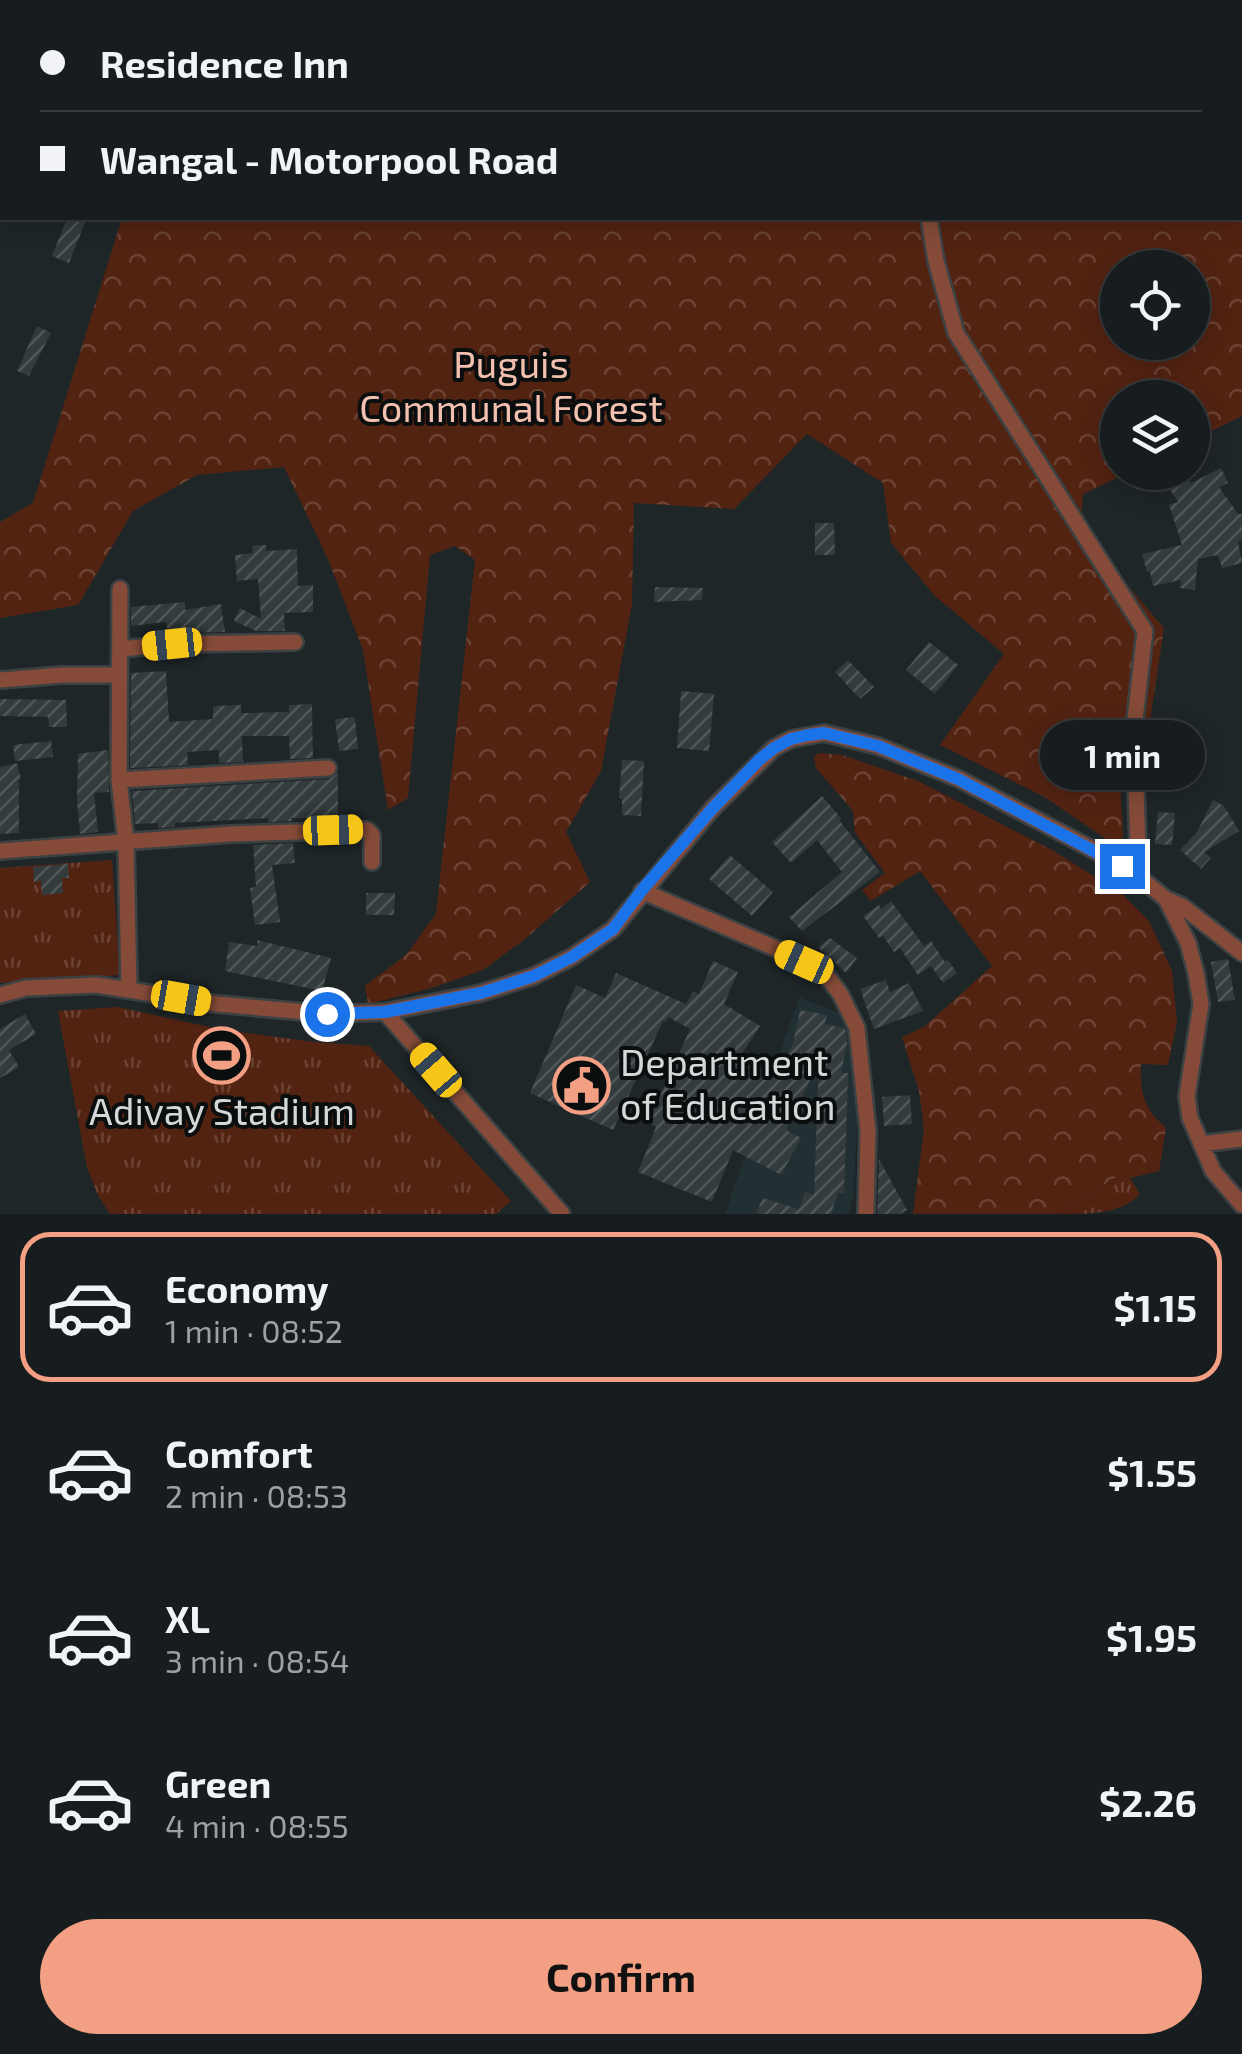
<!DOCTYPE html>
<meta charset="utf-8">
<style>
:root{--surface:#171c1e;--page:#24292b;--text:#f1f3f6;--muted:#9ea1a4;--line:#363a3c;--accent:#f39f83}
body{margin:0;font-family:"Exo 2",sans-serif;background:var(--page);color:var(--text);height:100vh;display:flex;flex-direction:column;font-size:38px;white-space:nowrap}
*{box-sizing:border-box;margin:0}
p{font-size:32px;color:var(--muted)}
.icon{flex:none;width:55px;height:55px;fill:none;stroke:currentColor;stroke-width:2;stroke-linecap:round;stroke-linejoin:round}
.map{position:relative;height:1214px;overflow:hidden}
.sheet{display:flex;flex-direction:column;background:var(--surface);flex:1}
.sheet>*{flex:none}
.banner{position:absolute;left:0px;top:0px;width:1242px;height:220px;box-shadow:0 5px 25px #0003,0 0 0 2px var(--line);display:grid;align-content:center;height:220px;padding:0 40px;background:var(--surface)}
.controls{position:absolute;left:1100px;top:250px;display:grid;gap:20px}
.controls a{display:grid;place-items:center;width:110px;height:110px;border-radius:50%;background:var(--surface);box-shadow:0 5px 25px #0003,0 0 0 2px var(--line);font-size:50px}
.end{position:absolute;width:45px;height:45px;margin:-22px;border:12px solid #1a73e8;background:#fff;box-shadow:0 0 0 5px #fff}
.from{border-radius:50%}
.bubble{position:absolute;height:70px;border-radius:35px;background:var(--surface);box-shadow:0 5px 25px #0003,0 0 0 2px var(--line);font-size:32px;font-weight:700;line-height:70px;text-align:center}
.car{position:absolute;width:30px;height:60px;margin:-30px -15px;border-radius:12px;box-shadow:0 0 8px 2px #0007;background:linear-gradient(#f5c518 24%,#345 0 40%,#f5c518 0 76%,#345 0 86%,#f5c518 0)}
.banner b{display:flex;align-items:center;gap:35px;height:95px;font-size:38px}
.banner b+b{border-top:2px solid var(--line)}
.banner i{width:25px;height:25px;background:var(--text)}
ul{padding:18px 0 0;list-style:none}
li{display:flex;align-items:center;gap:30px;height:150px;margin:0 20px 15px;padding:0 20px;border:5px solid transparent;border-radius:30px}
li div{flex:1}
li b{display:block;font-size:38px}
li em{font-style:normal;font-weight:700}
li.selected{border-color:var(--accent)}
li>.icon{width:90px;height:90px;stroke-width:1.5}
.primary-button{display:flex;gap:20px;margin-top:auto;padding:20px 40px}
.primary-button a{flex:1;height:115px;border-radius:60px;background:var(--accent);color:#111;font-size:40px;font-weight:700;line-height:115px;text-align:center}
.map>svg:first-child{display:block}
.built{fill:#223034}
.grass{fill:url(#grass-tufts)}
.forest{fill:url(#forest-crowns);fill-rule:evenodd}
.building{fill:url(#building-hatch)}
.lines{fill:none;stroke-linecap:round;stroke-linejoin:round}
.minor-casing{stroke:#3c4244;stroke-width:20}
.minor{stroke:#854b38;stroke-width:15}
.route{stroke:#1a73e8;stroke-width:12}
.labels{text-anchor:middle;stroke-width:8;stroke-linejoin:round;paint-order:stroke}
.park-label{font-size:38px;fill:#f3c0af;stroke:#0b0e0f}
.poi-label{font-size:38px;fill:#d3d8d9;stroke:#0b0e0f;text-anchor:start}
</style>
<div class="map">
<svg width="1242" height="1214" viewBox="0 0 1242 1214">
<defs>
<pattern id="grass-tufts" width="24" height="20" patternUnits="userSpaceOnUse" patternTransform="scale(2.5)"><rect width="24" height="20" fill="#532312"/><path d="M3 7l-1-3M5 7V3M7 7l1-3M15 17l-1-3M17 17v-4M19 17l1-3" fill="none" stroke="#6b4234"/></pattern>
<pattern id="forest-crowns" width="20" height="18" patternUnits="userSpaceOnUse" patternTransform="scale(2.5)"><rect width="20" height="18" fill="#532312"/><path d="M2 6a3 3 0 1 1 6 0M12 15a3 3 0 1 1 6 0" fill="none" stroke="#6b4234"/></pattern>
<pattern id="building-hatch" width="6" height="6" patternUnits="userSpaceOnUse" patternTransform="scale(2.5)"><rect width="6" height="6" fill="#333b3d"/><path d="M-1 1l2-2M0 6l6-6M5 7l2-2" fill="none" stroke="#505758"/></pattern>
</defs>
<rect width="100%" height="100%" fill="#1f2628"/>
<path class="built" d="M799,997L850,1018L859,1093L853,1195L849,1214H725Z"/>
<path class="grass" d="M112,860L120,975L0,983V868Z
M118,1007L223,1030L314,1042L369,1046L511,1201L496,1214H110L98,1195L87,1168L58,1011Z
M1118,1176L1130,1178L1140,1194C1123,1214 1088,1214 1060,1214Z"/>
<path class="forest" d="M0,0H1242V416L1193,440L1192,398H1118V472L1127,473L1083,494L1080,530L1164,628L1148,734L1161,773L1155,782L1126,776L1120,781L1123,837L1120,843H1112L1043,796L940,745L1004,654L934,595L891,543L883,483L807,434L734,509L634,503L632,604L601,771L566,832L590,882L525,939L483,970L432,988L368,1004L365,986L406,955L436,914L475,560L455,546L430,555L408,798L388,810L363,650L328,559L284,467L197,475L133,511L78,605L0,618V522L33,503L122,218H1240V2H2V104L0,103ZM1118,268H1192V342H1118Z
M819,753L842,755L918,781L1052,850L1121,893L1149,921L1172,971L1177,1022L1168,1065L1141,1064C1140,1093 1144,1109 1166,1128L1159,1171L1130,1178L1118,1176L1060,1214H913L924,1129L919,1091L902,1037L924,1027L992,966L920,871L871,901L862,890L885,873L855,833L853,811L816,768L814,757Z"/>
<path class="building" d="M67,218H87L69,263L52,256Z
M37,326L51,333L29,376L17,371Z
M1221,468L1228,483L1219,487L1238,514H1242V540L1238,542L1242,563L1222,568L1218,555L1198,559L1195,590L1180,588L1181,580L1153,586L1150,571L1147,572L1142,554L1182,545L1169,505L1178,502L1159,472H1184L1191,483Z
M815,523H834L835,555H815Z
M266,545V551L297,549L298,586L313,585V612L284,613L285,631H256L234,621L240,608L261,619L258,579L237,581L235,555L253,553L252,546Z
M655,587L703,588L702,600L654,602Z
M185,602V610L221,604L225,632L168,633L166,622L131,626V607Z
M929,642L958,665L935,694L906,670Z
M848,660L874,687L860,699L835,672Z
M166,671L169,722L213,719V706L241,705V713L289,712V705L312,704L313,758L290,759L289,736H242L243,762L219,763V750L187,752L188,765L130,768L131,673Z
M681,691L714,694L709,751L677,748Z
M0,699L66,700L67,727H49L48,717L0,716Z
M355,717L358,749L339,751L335,719Z
M51,741L53,757L15,761L13,745Z
M108,750L109,792L94,793L98,832L80,834L77,801L78,754Z
M622,760L644,761L641,816L622,815V799H619Z
M17,763L21,779L19,780V833L0,834V767Z
M338,773V818H291L292,821L268,822V818L175,823V827L158,828V823L135,824L132,791L329,779Z
M822,796L841,818L839,820L880,872L802,931L789,917L842,872L817,840L791,863L772,842Z
M1213,800L1224,806L1239,831L1204,852L1211,858L1201,869L1180,850L1197,832Z
M1158,812L1175,813L1172,845L1155,844Z
M293,843L295,863L272,865L280,922L255,925L250,888L256,887L253,845Z
M730,855L773,892L752,916L709,879Z
M68,864L69,878H62L63,893L42,895L41,881L34,882L33,867Z
M366,893H395L394,915H366Z
M891,901L924,946L931,941L945,962L948,960L957,973L943,983L931,966L918,975L900,948L894,952L883,936L879,938L863,916L879,905L881,909Z
M830,938L857,958L846,973L818,947Z
M257,940L331,958L322,991L225,971L229,942L258,946Z
M1228,959L1235,1000L1218,1002L1211,962Z
M713,961L738,972L724,1004L760,1026L738,1060L777,1078L793,1044L800,1010L827,1015L825,1024L844,1028L846,1031L847,1043L841,1073H848L844,1193H838L831,1214H757L762,1198L799,1209L805,1192L814,1195L819,1061L786,1130L801,1138L781,1175L733,1150L712,1202L638,1172L656,1127L648,1123L690,1029L668,1017L666,1022L663,1021L613,1130L530,1093L576,985L605,998L616,973L686,1004L693,991L699,994Z
M886,980L890,992L909,983L923,1011L874,1029L860,989Z
M25,1014L36,1034L9,1050L19,1067L0,1078V1029Z
M910,1095L912,1124L884,1126L882,1097Z
M879,1159L907,1210L900,1214H877Z"/>
<g class="lines">
<defs>
<path id="minor" d="M352,0V2
M824,0L828,2
M686,2L712,0
M929,218L936,261L956,333L1145,631L1134,728L1139,877
M120,589L119,780L126,842L129,989
M120,649L172,644L295,642
M0,680L62,675H120
M119,780L328,768
M0,851L230,834L367,830L372,835V862
M642,891L805,961L826,975L841,995L857,1028L868,1131L866,1214
M1166,899L1182,906L1242,953
M0,995L26,988L97,985L217,1004L327,1014L385,1012L481,993L534,976L572,957L613,929L712,809L774,748L791,739L824,733L878,746L959,779L1105,856L1139,877L1166,899L1188,943L1196,973L1201,1004L1187,1096L1190,1118L1213,1171L1242,1205
M385,1012L562,1214
M1201,1144L1242,1139"/>
</defs>
<use href="#minor" class="minor-casing"/>
<use href="#minor" class="minor"/>
</g>
<g class="lines">
<path class="route" d="M327,1014L385,1012L481,993L534,976L572,957L613,929L642,890L712,809L759,760L774,748L791,739L808,735L824,733L878,746L958,779L1122,866"/>
</g>
<defs>
<symbol id="stadium-ring" viewBox="-11 -11 22 22"><circle r="9.5" fill="#0b0e0f" stroke="#f39f83" stroke-width="1.5"/><path d="M0-5a6.5 5 0 1 0 0 10a6.5 5 0 1 0 0-10ZM-3.5-1.8h7v3.6h-7Z" fill="#f39f83"/></symbol>
<symbol id="civic-ring" viewBox="-11 -11 22 22"><circle r="9.5" fill="#0b0e0f" stroke="#f39f83" stroke-width="1.5"/><path d="M-.6-6.5H3V-4.5H.6V-3L4-1V1h2V6H-6V1h2V-1L-.6-3ZM-1.2 2.5V6h2.4V2.5Z" fill="#f39f83"/></symbol>
</defs>
<g fill-rule="evenodd">
<use href="#stadium-ring" x="190" y="1024" width="63" height="63"/>
<use href="#civic-ring" x="550" y="1054" width="63" height="63"/>
</g>
<g class="labels">
<g class="park-label">
<text x="511" y="378">Puguis<tspan x="511" dy="44">Communal Forest</tspan></text>
</g>
<g class="poi-label">
<text x="620" y="1076">Department<tspan x="620" dy="44">of Education</tspan></text>
<text x="222" y="1125" text-anchor="middle">Adivay Stadium</text>
</g>
</g>
</svg>
<div class="controls">
<a><svg class="icon" aria-label="locate" viewBox="0 0 24 24"><circle cx="12" cy="12" r="6"/><path d="M12 2v4M12 18v4M2 12h4M18 12h4"/></svg></a>
<a><svg class="icon" aria-label="layers" viewBox="0 0 24 24"><path d="M12 4l9 5-9 5-9-5zM3 14l9 5 9-5"/></svg></a>
</div>
<i class="end from" style="left:327px;top:1014px"></i>
<i class="end" style="left:1122px;top:866px"></i>
<div class="bubble" style="left:1040px;top:720px;width:165px">1 min</div>
<i class="car" style="left:172px;top:644px;rotate:264deg"></i>
<i class="car" style="left:333px;top:830px;rotate:88deg"></i>
<i class="car" style="left:804px;top:962px;rotate:294deg"></i>
<i class="car" style="left:181px;top:998px;rotate:100deg"></i>
<i class="car" style="left:436px;top:1070px;rotate:319deg"></i>
<div class="banner">
<b><i class="from"></i>Residence Inn</b>
<b><i></i>Wangal - Motorpool Road</b>
</div>
</div>
<section class="sheet">
<ul>
<li class="selected"><svg class="icon" aria-label="car" viewBox="0 0 24 24"><path d="M5 17H2v-5l4-1 3-4h7l3 4 3 1v5h-3M9 17h6M6 11h13"/><circle cx="7" cy="17" r="2"/><circle cx="17" cy="17" r="2"/></svg><div><b>Economy</b><p>1 min · 08:52</p></div><em>$1.15</em></li>
<li><svg class="icon" aria-label="car" viewBox="0 0 24 24"><path d="M5 17H2v-5l4-1 3-4h7l3 4 3 1v5h-3M9 17h6M6 11h13"/><circle cx="7" cy="17" r="2"/><circle cx="17" cy="17" r="2"/></svg><div><b>Comfort</b><p>2 min · 08:53</p></div><em>$1.55</em></li>
<li><svg class="icon" aria-label="car" viewBox="0 0 24 24"><path d="M5 17H2v-5l4-1 3-4h7l3 4 3 1v5h-3M9 17h6M6 11h13"/><circle cx="7" cy="17" r="2"/><circle cx="17" cy="17" r="2"/></svg><div><b>XL</b><p>3 min · 08:54</p></div><em>$1.95</em></li>
<li><svg class="icon" aria-label="car" viewBox="0 0 24 24"><path d="M5 17H2v-5l4-1 3-4h7l3 4 3 1v5h-3M9 17h6M6 11h13"/><circle cx="7" cy="17" r="2"/><circle cx="17" cy="17" r="2"/></svg><div><b>Green</b><p>4 min · 08:55</p></div><em>$2.26</em></li>
</ul>
<div class="primary-button"><a>Confirm</a></div>
</section>
